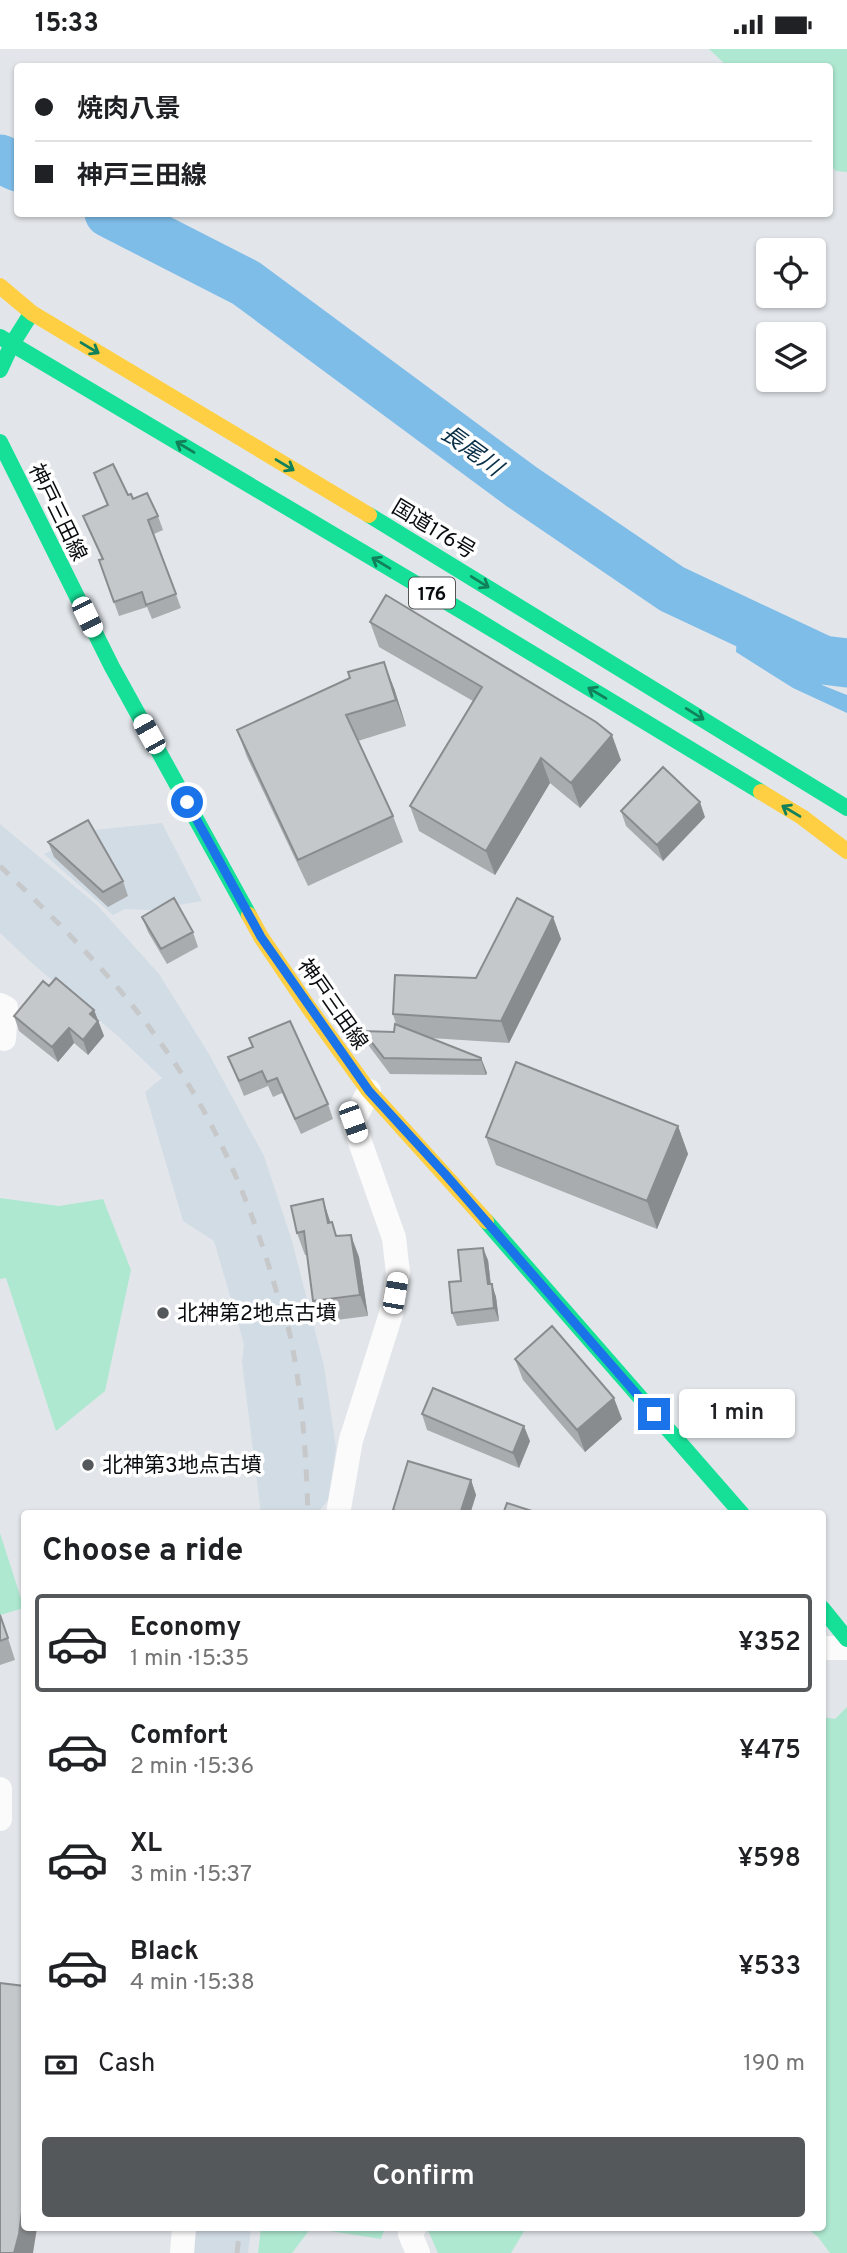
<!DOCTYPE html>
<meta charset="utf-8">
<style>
:root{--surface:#fff;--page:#f6f6f6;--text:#202124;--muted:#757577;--line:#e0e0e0;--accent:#55585b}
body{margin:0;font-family:Overpass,"Noto Sans JP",sans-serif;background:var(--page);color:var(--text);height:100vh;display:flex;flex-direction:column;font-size:26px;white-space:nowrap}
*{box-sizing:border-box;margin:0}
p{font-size:23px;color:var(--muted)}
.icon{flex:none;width:38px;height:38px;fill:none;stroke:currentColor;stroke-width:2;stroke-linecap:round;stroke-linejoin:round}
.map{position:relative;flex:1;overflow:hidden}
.drawer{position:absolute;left:21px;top:1461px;width:805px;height:721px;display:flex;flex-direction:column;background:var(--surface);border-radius:7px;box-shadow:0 2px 5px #0004}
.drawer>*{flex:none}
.guide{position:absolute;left:14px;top:14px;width:819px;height:154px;border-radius:7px;box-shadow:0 2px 5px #0004;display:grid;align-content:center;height:154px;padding:0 21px;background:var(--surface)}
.controls{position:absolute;left:756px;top:189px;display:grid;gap:14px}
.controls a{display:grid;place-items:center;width:70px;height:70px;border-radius:7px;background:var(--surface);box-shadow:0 2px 5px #0004;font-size:35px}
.end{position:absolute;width:32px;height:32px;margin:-16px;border:9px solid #1a73e8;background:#fff;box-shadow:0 0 0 4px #fff}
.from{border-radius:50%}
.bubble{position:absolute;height:49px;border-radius:7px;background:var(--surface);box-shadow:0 2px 5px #0004;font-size:23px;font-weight:600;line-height:49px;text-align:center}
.car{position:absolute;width:21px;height:42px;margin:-21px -10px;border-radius:9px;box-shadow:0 0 5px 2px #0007;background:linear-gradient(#fff 24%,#345 0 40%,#fff 0 76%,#345 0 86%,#fff 0)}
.guide b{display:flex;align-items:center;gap:24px;height:66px;font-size:26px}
.guide b+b{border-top:2px solid var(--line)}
.guide i{width:18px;height:18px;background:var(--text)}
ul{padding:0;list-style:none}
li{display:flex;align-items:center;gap:21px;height:98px;margin:0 14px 10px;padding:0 7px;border:4px solid transparent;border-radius:7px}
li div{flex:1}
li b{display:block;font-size:26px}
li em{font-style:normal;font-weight:600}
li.on{border-color:var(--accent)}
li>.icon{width:63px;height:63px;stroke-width:1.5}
h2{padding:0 21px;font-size:32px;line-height:84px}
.pay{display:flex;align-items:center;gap:18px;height:77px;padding:0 21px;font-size:26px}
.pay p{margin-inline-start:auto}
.primary-button{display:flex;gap:14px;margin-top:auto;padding:14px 21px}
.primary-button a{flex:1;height:80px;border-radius:7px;background:var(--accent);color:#fff;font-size:28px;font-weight:600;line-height:80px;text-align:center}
.status{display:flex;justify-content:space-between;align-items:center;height:49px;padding:0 35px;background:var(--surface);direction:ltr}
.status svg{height:19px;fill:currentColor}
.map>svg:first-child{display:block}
.built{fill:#d2dce5}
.green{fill:#aee8d0}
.water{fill:#7fbde9}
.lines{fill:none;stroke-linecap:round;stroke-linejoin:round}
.river{stroke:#7fbde9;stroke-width:49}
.street{stroke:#fbfbfc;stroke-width:24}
.fast{stroke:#16e098;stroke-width:16}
.slow{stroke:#ffcf43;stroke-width:16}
.rail{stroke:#c7c8ca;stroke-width:5;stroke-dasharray:12 12;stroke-linecap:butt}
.wall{fill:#a9acaf}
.shaded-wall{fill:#898c8e}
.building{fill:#c4c8cb;stroke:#898c8e;stroke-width:2}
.oneway{stroke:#10815a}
.route{stroke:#1a73e8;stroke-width:9}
.poi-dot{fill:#55585b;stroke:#fff;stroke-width:2.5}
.labels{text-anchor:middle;stroke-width:7;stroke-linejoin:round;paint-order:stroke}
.shield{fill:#fff;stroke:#535556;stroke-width:2}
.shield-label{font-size:19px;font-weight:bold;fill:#090c0e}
.street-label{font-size:21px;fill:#090c0e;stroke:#fff}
.poi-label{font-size:21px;fill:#090c0e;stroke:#fff;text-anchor:start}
.water-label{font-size:23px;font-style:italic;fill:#0a3049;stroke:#fff}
</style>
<div class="status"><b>15:33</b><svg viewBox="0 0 49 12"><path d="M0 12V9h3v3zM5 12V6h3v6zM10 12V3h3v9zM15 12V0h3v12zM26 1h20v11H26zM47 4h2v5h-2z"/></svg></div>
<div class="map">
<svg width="847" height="2204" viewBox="0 0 847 2204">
<rect width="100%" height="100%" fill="#e2e6ea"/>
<path class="built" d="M162,774L202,852L151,861L125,860L113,866L44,805L94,781Z
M0,775L97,856L159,925L209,1005L264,1107L292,1192L324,1317L336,1399L328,1451L317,1465H261L242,1313L244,1295L214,1192L183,1172L145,1043L162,1029L119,988L33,915L0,884Z
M196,2179H251L248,2204H194Z"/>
<path class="green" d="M709,0H847V123L836,122L830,116V18L727,17Z
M0,1149L59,1157L103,1150L131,1221L105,1342L56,1382L6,1229L0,1230Z
M0,1484L24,1559L0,1566Z
M847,1658V2204H830L818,2188L807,2179H822V1668L835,1670Z
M261,2179H385L381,2190L311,2179L292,2204H258Z
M427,2179H526L511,2204H438Z"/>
<path class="water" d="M737,587L791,602L823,618L818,622L822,636L847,646V664L793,639L736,603Z"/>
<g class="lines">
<path class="river" d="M0,110L18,118
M109,164L246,234L522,438L672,540L823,611L847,614"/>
<path class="street" d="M0,956L6,959L4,990
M338,1465L351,1391L391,1265L398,1224L394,1189L353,1073L369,1042
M822,1599H847
M0,1740V1770
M414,2179L410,2185L418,2204
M182,2204L184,2179"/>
<path class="fast" d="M0,288L477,571L761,743
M0,321L12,295L29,268
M0,393L112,618L249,866
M369,466L847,759
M486,1172L742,1465
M822,1559L847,1590"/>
<path class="slow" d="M0,237L32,264L369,466
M761,743L802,768L847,802
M249,866L261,888L309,959L369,1042L486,1172"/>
<path class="rail" d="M0,817C57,872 114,928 160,993C214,1067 251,1153 276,1241C282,1259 289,1278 292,1296C303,1352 306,1408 308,1465
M237,2204L240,2179"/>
</g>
<path class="wall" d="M94,424L128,446L158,467L163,481L154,485L181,559L152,570L147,558L119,567L99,511L102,510L89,482L83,467L107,456Z
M370,573L621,711L580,759L550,734L495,826L419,782L410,757L473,652L379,598Z
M394,639L406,677L358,692L393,767L403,793L308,837L247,708L237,681Z
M621,762L705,768L663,812L626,777Z
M48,793L123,832L128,847L108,858L54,808Z
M142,868L193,883L198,898L167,915L148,883Z
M553,868L561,890L509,994L430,989L481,1009L487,1024L486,1026L390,1025L369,997L363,982L394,983L396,975L393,965L476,929Z
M49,937L94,961L104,987L88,1006L74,994L58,1013L19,982L14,967Z
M252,998L328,1055L333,1070L301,1085L282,1044L273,1048L268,1037L244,1047L228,1008Z
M678,1077L688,1105L657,1180L496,1116L486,1088Z
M331,1173L337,1187L359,1208L368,1267L321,1273L313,1252L307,1206H305L297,1184Z
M488,1211L491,1235L496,1248L499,1272L457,1277L452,1264L461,1232Z
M515,1310L622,1370L585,1403L523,1331Z
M422,1365L530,1392L519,1419L427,1381Z
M471,1431L476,1446L470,1465H394L393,1461Z
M0,1564L15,1611L0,1616Z"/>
<path class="shaded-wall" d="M384,613L394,639L406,677L396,651Z
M612,686L621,711L580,759L571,734Z
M541,709L550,734L495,826L486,802Z
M700,753L705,768L663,812L657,796Z
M553,868L561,890L509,994L501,972Z
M94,961L104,987L88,1006L83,991L90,965Z
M69,979L74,994L58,1013L52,998Z
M481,1009L487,1024L486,1026L481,1011Z
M678,1077L688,1105L657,1180L647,1152Z
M323,1150L330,1172L336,1196L328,1174Z
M351,1186L359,1208L368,1267L360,1246Z
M483,1199L488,1211L492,1248L488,1235Z
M492,1235L496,1248L499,1272L494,1259Z
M614,1349L622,1370L585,1403L577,1381Z
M524,1377L530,1392L519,1419L513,1404Z
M471,1431L476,1446L470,1465H460Z
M24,2148V2179H37L33,2204H14Z"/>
<path class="building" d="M113,415L128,446L131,445L133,450L147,444L158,467L148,471L176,545L146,556L142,543L114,553L99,511L103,510L83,467L108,456L94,424Z
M386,546L596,673L612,686L571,734L541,709L486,802L410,757L482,638L370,573Z
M384,613L396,651L346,666L393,767L298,811L237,681L350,629L348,623Z
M663,718L700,753L657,796L621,762Z
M88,771L123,832L103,843L48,793Z
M174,849L193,883L161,900L142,868Z
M517,849L553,868L501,972L393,965L395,926L476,929Z
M56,929L94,961L90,965L98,972L83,991L69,979L52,998L14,967L43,932L49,937Z
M290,972L328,1055L295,1070L277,1029L267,1033L262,1022L239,1032L228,1008L253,998L249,989Z
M395,975L481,1009V1011L384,1009L363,982L394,983Z
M516,1013L678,1077L647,1152L486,1088Z
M323,1150L328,1174L332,1173L336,1187L351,1186L360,1246L313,1252L304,1182L297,1184L291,1157Z
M483,1199L488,1235H492L494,1259L452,1264L449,1233L461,1232L458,1201Z
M552,1277L614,1349L577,1381L515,1310Z
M433,1339L524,1377L513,1404L422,1365Z
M408,1412L471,1431L460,1465H406L393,1461Z
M507,1454L541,1465H503Z
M0,1566L8,1589L0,1592Z
M0,1934L24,1937V2148L19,2185L14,2204H0Z"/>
<defs><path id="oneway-shaft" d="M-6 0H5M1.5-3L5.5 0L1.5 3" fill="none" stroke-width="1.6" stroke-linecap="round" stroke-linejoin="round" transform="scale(1.75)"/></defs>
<g class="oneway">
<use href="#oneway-shaft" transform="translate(90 299) rotate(31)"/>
<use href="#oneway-shaft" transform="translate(185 398) rotate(-149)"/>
<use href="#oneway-shaft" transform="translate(285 416) rotate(31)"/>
<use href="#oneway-shaft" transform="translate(381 514) rotate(-149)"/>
<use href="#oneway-shaft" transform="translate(480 533) rotate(32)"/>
<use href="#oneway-shaft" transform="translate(597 644) rotate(-149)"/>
<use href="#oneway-shaft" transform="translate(695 665) rotate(32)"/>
<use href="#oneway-shaft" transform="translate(791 762) rotate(-149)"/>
</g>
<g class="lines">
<path class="route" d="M187,753L261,888L369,1042L445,1125L654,1365"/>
</g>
<g class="poi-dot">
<circle cx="163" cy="1264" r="7"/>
<circle cx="88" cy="1416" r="7"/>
</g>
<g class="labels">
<rect class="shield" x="409" y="528.5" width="46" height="31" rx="5"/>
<g class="shield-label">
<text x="432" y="551">176</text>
</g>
<g class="street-label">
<text transform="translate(58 463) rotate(64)" y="7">神戸三田線</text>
<text transform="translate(434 480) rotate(31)" y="7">国道176号</text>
<text transform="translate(333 955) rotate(55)" y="7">神戸三田線</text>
</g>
<g class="poi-label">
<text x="177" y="1271">北神第2地点古墳</text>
<text x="102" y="1423">北神第3地点古墳</text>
</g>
<g class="water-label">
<text transform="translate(472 401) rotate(36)" y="8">長尾川</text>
</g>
</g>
</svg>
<div class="controls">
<a><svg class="icon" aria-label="locate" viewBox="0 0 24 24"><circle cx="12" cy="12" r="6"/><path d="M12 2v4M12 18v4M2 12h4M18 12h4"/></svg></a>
<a><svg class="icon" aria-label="layers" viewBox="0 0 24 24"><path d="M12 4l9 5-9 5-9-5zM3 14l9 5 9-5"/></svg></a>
</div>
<i class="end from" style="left:187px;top:753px"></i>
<i class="end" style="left:654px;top:1365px"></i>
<div class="bubble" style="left:679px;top:1340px;width:116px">1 min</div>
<i class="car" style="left:87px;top:568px;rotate:154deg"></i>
<i class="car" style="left:149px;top:685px;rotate:331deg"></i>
<i class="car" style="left:353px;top:1073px;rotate:160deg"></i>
<i class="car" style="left:395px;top:1244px;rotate:10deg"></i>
<div class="guide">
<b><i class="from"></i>焼肉八景</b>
<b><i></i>神戸三田線</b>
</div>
<section class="drawer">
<h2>Choose a ride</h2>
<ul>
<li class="on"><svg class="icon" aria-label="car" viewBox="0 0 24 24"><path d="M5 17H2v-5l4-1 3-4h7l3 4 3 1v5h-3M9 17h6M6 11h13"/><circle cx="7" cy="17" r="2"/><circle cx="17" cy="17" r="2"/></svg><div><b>Economy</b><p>1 min · 15:35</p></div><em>¥352</em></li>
<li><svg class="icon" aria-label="car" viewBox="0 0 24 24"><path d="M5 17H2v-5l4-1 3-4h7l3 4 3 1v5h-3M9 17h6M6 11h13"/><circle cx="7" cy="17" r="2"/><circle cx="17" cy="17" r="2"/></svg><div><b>Comfort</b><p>2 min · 15:36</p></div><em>¥475</em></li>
<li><svg class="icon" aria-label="car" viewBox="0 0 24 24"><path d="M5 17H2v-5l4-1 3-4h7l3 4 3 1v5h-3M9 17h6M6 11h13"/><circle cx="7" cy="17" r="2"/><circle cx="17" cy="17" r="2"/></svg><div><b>XL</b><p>3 min · 15:37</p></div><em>¥598</em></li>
<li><svg class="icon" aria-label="car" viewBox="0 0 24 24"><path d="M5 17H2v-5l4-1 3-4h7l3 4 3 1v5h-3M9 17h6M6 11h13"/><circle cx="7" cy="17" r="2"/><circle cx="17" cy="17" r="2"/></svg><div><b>Black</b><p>4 min · 15:38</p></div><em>¥533</em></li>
</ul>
<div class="pay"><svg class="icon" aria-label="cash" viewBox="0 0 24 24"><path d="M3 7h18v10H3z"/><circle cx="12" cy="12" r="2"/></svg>Cash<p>190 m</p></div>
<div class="primary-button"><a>Confirm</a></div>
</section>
</div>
